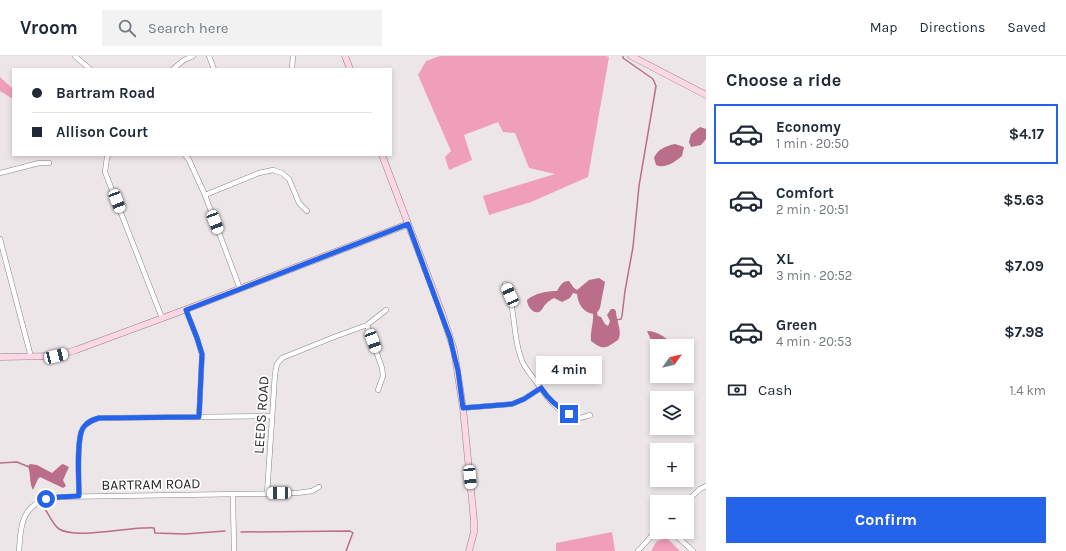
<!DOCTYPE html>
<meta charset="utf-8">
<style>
:root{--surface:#fff;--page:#f2f2f3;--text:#1f2937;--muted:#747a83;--line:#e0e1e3;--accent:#2563eb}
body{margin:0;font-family:Karla,sans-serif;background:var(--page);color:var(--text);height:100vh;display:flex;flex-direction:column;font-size:15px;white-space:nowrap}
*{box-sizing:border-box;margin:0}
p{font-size:13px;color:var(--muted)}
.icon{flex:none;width:22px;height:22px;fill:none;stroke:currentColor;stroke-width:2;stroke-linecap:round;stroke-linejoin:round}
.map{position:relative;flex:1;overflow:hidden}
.sheet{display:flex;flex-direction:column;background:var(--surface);width:360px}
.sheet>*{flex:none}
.top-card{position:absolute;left:12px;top:12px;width:380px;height:88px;border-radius:0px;box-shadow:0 2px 6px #0003;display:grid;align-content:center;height:88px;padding:0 20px;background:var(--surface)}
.needle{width:26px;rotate:56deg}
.buttons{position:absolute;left:650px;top:283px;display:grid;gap:8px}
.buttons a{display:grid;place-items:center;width:44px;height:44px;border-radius:0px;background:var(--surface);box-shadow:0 2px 6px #0003;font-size:20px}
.end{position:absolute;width:18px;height:18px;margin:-9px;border:5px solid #2563eb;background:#fff;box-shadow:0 0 0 2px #fff}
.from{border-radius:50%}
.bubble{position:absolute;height:28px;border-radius:0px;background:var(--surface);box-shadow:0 2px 6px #0003;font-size:13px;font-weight:700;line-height:28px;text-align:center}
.car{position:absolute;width:12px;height:24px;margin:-12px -6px;border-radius:5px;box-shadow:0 0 3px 1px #0007;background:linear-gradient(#fff 24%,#345 0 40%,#fff 0 76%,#345 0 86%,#fff 0)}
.top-card b{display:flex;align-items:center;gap:14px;height:38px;font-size:15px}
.top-card b+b{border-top:1px solid var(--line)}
.top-card i{width:10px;height:10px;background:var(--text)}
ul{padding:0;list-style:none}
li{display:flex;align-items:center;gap:12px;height:60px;margin:0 8px 6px;padding:0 12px;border:2px solid transparent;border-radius:0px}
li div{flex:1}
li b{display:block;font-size:15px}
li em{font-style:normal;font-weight:700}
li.active{border-color:var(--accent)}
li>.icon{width:36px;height:36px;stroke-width:1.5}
h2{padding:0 20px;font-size:18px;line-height:48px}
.pay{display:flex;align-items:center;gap:10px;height:44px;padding:0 20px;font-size:15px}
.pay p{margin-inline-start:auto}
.button{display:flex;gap:8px;margin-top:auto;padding:8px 20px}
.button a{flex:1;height:46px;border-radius:0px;background:var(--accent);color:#fff;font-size:16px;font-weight:700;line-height:46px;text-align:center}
header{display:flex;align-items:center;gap:24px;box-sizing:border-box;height:56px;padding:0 20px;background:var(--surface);border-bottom:1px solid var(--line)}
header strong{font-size:19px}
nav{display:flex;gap:22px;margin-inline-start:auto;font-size:14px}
.search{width:280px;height:36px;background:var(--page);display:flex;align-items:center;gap:10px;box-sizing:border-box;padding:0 14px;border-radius:0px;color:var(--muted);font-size:15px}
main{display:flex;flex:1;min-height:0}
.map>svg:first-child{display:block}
.forest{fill:#f09fbb}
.water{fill:#bb6e8a}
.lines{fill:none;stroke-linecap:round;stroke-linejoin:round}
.stream{stroke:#bb6e8a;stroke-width:1.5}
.street-casing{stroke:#8b8586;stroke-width:5.5}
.secondary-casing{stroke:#8b8586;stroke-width:7}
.street{stroke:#fff;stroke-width:4.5}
.secondary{stroke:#fed7e6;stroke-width:6}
.route{stroke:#2563eb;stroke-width:5}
.labels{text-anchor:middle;stroke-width:3.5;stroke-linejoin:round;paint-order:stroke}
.street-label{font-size:14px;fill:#292627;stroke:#fff}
</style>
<header>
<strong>Vroom</strong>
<div class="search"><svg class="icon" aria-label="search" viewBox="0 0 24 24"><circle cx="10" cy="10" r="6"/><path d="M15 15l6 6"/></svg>Search here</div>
<nav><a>Map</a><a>Directions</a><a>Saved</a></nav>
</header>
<main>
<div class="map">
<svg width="706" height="495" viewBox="0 0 706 495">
<rect width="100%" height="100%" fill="#ede6e8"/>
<path class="forest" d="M440,0H606L609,1L588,121L531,146L489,159L483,140L555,118L529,112L515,77L503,76L498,66L464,79L472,104L449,114L445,101L451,95L418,19L426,5Z
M0,21L13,33V43L0,35Z
M612,476L615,495H556V487Z
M667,482L680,495H651L657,485Z"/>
<path class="water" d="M700,71L706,73V83L701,89L691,91L689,86L691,78Z
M675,88L684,91L682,100C675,106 665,113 656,109L654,102C657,94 665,90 675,88Z
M599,222L605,226L600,252L597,257L598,260L601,261L605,268L608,270L610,265L607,259L611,253H614L616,255C616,265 623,275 618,284C606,292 604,295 591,285C590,276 594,264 593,258C583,256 578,248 577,238L573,237L570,242L562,246L554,242C551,244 548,245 546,248C543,250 543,254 539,256C532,258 527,249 527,244C535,237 547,235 557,235C560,230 562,225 569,225L574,232L577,234L589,224Z
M647,275C656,274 669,283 674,290H657V298Z
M30,408L37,409L52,417L61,409L63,408L69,411L63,424L66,430L63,432L40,421L38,423L33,434C29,427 31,418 28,410Z"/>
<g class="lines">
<path class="stream" d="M616,264L621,263L622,260L625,235L633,191L639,130L656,30L653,23L623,2V0
M0,407L17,406L29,411
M44,451C47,456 54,470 59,473C77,484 131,470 154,472L155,477L185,478L225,475
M241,476L350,475L353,477L352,479L346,495"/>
<defs>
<path id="street" d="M75,0L90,13
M209,0L214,13
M173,13L184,4L193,0
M292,13L293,0
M109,99L107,101L105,116L162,262
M185,99L189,104L205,139L240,233
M0,117L39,107H49
M205,139L259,117L273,114L282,117L289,123L299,147L307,155
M0,183L31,301
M505,228C516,251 512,278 521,302C523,310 529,316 534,323C545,338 558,360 579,362C582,362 587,360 590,359
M186,254L197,282L202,299L199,361
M367,269L382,312L383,320L378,334
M463,352L512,348L524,343L541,332
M233,438L234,495
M267,438L275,318L277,308L282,302L334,281L367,269L386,254
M79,440C79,426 76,383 83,372C87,366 92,364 99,362L272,360
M686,446L700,433L706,430
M672,476L693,495
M19,495C21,467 22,448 53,441L297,437L312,435L319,431
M638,495L657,474"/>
<path id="secondary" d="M345,0L350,13
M631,0L706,39
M382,99L442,257L454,294L463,352L474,465V476L469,495
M0,301L55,300L76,294L187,253L408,168"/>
</defs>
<use href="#street" class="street-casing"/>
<use href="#secondary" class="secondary-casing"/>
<use href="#street" class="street"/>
<use href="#secondary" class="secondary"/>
</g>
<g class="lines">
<path class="route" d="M46,443L60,441L79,440C79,426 76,383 83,372C87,366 92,364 99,362L199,361L202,298L197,282L186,254L408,168L450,282L458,315L463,352L512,348L524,343L541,332C549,344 557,351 569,358"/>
</g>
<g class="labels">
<g class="street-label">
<text transform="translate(261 359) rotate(-86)" y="5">LEEDS ROAD</text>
<text transform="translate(151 428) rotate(-1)" y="5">BARTRAM ROAD</text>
</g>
</g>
</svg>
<div class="buttons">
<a><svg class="needle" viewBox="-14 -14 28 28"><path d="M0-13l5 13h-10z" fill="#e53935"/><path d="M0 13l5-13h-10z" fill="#747a83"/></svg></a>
<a><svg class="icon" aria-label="layers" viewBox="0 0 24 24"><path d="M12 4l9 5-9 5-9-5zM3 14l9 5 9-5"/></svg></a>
<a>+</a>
<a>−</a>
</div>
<i class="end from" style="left:46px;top:443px"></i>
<i class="end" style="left:569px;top:358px"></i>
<div class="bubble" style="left:536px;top:300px;width:66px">4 min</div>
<i class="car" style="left:117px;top:145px;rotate:159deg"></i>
<i class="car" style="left:215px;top:166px;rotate:159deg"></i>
<i class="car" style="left:510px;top:239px;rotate:336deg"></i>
<i class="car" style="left:373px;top:285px;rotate:160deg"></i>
<i class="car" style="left:56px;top:300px;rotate:76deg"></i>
<i class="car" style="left:470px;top:421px;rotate:175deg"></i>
<i class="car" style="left:279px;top:437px;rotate:269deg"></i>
<div class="top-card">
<b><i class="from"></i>Bartram Road</b>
<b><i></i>Allison Court</b>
</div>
</div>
<section class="sheet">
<h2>Choose a ride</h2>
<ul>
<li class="active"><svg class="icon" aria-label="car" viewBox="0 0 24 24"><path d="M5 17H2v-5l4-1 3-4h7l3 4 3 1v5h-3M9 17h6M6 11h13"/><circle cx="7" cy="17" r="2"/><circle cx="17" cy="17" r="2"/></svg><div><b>Economy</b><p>1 min · 20:50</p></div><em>$4.17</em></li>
<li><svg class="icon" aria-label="car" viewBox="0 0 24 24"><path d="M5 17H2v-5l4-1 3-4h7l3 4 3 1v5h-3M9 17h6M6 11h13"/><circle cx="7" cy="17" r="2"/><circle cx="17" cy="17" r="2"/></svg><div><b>Comfort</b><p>2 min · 20:51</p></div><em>$5.63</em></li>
<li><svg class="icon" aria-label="car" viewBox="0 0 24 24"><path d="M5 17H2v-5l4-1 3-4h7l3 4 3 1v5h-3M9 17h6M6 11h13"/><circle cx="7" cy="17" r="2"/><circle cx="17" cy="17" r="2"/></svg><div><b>XL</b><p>3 min · 20:52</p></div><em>$7.09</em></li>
<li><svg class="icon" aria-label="car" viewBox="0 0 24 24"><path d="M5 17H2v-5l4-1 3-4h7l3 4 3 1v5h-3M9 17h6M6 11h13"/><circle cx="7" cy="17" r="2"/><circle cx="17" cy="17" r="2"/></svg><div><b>Green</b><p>4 min · 20:53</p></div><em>$7.98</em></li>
</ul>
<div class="pay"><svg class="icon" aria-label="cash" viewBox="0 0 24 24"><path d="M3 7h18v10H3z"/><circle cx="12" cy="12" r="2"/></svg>Cash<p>1.4 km</p></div>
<div class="button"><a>Confirm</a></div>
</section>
</main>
